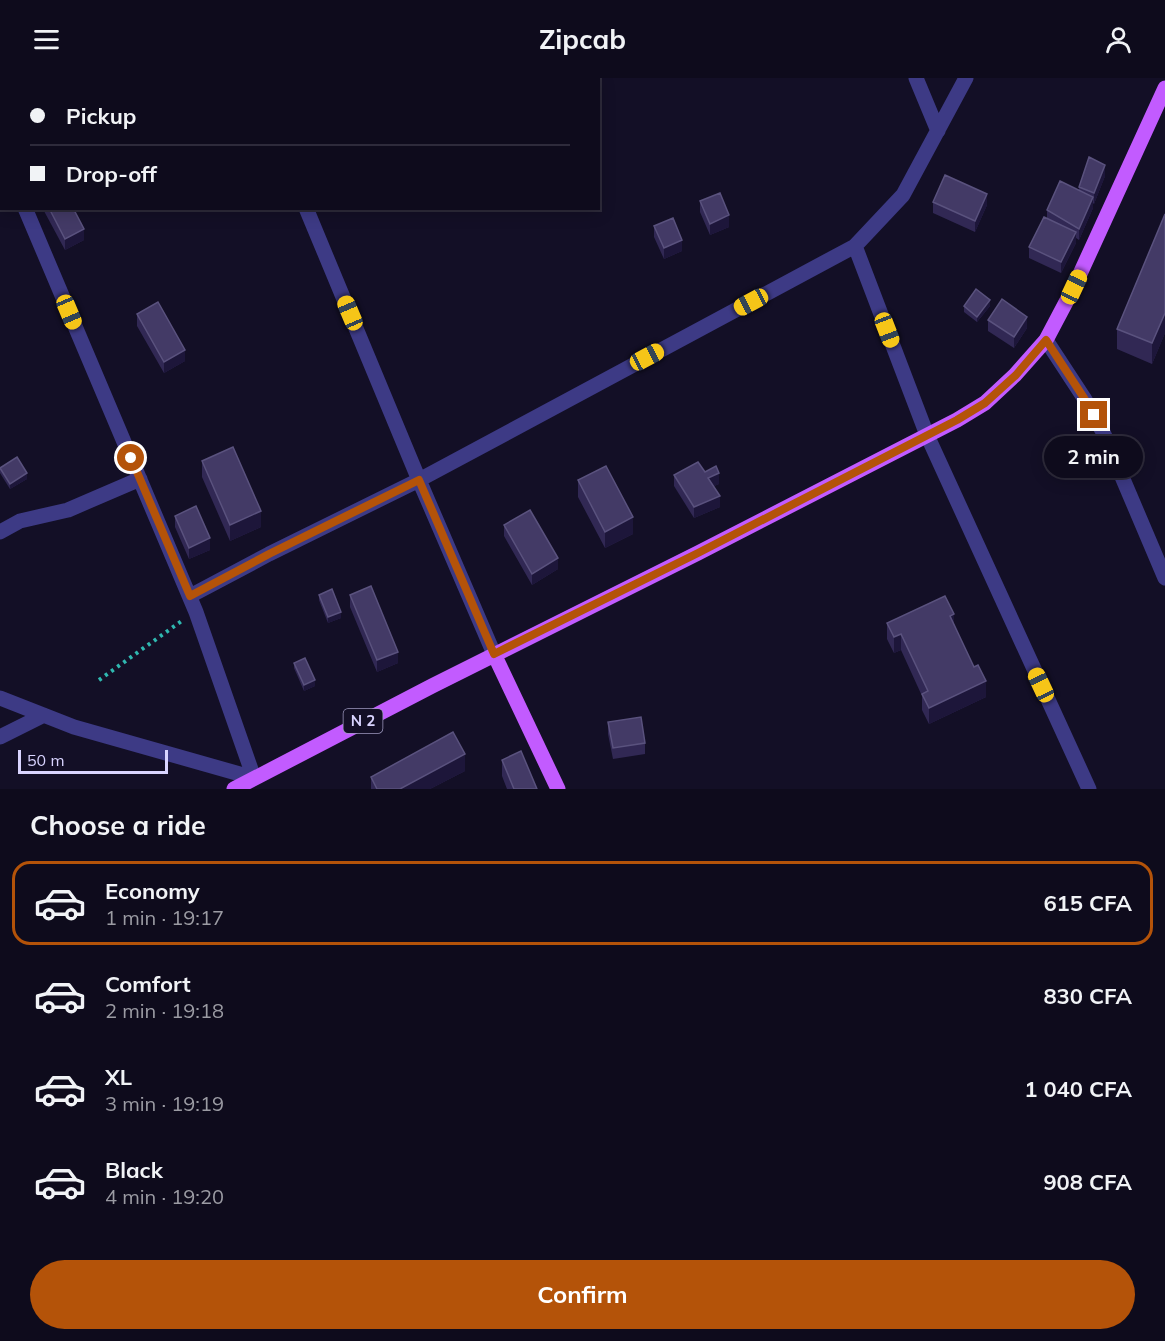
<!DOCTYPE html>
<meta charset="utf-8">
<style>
:root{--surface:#0e0b1c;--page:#171425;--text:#f1f3f6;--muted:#9b9ba3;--line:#2e2b3b;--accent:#b45309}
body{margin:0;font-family:Mulish,sans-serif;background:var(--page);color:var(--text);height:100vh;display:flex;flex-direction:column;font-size:22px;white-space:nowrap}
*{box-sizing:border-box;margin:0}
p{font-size:20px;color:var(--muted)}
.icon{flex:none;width:33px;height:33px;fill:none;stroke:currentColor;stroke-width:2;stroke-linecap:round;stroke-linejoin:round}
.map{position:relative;height:711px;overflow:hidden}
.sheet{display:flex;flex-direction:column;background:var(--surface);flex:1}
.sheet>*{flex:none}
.guide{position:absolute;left:0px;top:0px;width:600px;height:132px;box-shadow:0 3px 15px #0003,0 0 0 2px var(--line);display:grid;align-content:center;height:132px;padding:0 30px;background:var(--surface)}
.scale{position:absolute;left:18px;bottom:15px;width:150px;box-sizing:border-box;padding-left:6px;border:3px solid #d9d4ff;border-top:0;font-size:16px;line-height:21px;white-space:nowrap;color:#d9d4ff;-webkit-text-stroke:4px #130f26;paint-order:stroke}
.end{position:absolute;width:27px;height:27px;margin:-14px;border:8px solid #b45309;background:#fff;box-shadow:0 0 0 3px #fff}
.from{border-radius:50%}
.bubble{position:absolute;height:42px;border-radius:21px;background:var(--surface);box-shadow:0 3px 15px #0003,0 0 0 2px var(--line);font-size:20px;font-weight:700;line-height:42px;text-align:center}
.car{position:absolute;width:18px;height:36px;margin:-18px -9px;border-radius:8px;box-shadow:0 0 4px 2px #0007;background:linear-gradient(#f5c518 24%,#345 0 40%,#f5c518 0 76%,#345 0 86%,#f5c518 0)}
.guide b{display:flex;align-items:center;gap:21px;height:57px;font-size:22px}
.guide b+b{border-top:2px solid var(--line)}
.guide i{width:15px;height:15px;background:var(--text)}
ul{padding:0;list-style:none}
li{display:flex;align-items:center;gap:18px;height:84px;margin:0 12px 9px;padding:0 18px;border:3px solid transparent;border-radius:18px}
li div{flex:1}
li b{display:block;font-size:22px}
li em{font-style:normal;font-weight:700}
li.selected{border-color:var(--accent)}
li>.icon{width:54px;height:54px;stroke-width:1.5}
h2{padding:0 30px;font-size:27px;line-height:72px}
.cta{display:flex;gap:12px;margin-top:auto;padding:12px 30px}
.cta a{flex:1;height:69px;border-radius:36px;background:var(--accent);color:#fff;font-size:24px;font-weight:700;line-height:69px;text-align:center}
header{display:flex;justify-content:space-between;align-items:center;height:78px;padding:0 30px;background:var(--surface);font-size:27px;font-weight:700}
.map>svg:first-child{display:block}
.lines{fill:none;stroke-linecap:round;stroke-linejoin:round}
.path{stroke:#2fb8b0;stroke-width:4;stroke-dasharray:3 4.5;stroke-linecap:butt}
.minor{stroke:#3d3a85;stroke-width:15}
.major{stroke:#c25bff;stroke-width:15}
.wall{fill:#312854}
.shaded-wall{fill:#1d163a}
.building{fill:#433a66;stroke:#5a527e;stroke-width:1.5}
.route{stroke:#b45309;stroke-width:8}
.labels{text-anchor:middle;stroke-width:4.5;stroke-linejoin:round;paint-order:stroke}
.shield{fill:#130f26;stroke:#9e99be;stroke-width:1.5}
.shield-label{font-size:15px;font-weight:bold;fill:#d9d4ff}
</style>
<header><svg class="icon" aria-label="menu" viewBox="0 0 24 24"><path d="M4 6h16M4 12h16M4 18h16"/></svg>Zipcab<svg class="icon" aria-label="person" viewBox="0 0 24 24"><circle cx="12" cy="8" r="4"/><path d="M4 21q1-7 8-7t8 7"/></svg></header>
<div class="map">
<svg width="1165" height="711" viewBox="0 0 1165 711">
<rect width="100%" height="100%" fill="#130f26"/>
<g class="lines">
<path class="path" d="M99,602L183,542"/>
<path class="minor" d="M252,0L253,2
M916,0L938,53
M0,71L2,75
M306,130L419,402L494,576
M855,168L927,357L1089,711
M1046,262L1084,320L1103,354L1165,500
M0,454L20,443L68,432L140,401
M190,518L269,476L419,402L855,168L903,117L966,0
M0,620L74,649L254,700L196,534L25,130
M0,659L44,637"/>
<path class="major" d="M494,576L558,711
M234,711L432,608L698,475L957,342L985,325L1015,297L1046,262L1074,209L1165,10"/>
</g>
<path class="wall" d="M0,0L2,2V34L0,30Z
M1105,98L1094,126L1093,125V130L1079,162L1076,160V165L1061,195L1029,180V169L1047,140V132L1079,112V109Z
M700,123L729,149L710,157L700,134Z
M933,124L987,127L975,154L933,135Z
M44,130H73L84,162L65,172L44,133Z
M1165,136V255L1152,286L1117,271V251Z
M654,148L682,173L664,181L654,159Z
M964,228H990L977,244L964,234Z
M137,236L185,283L164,295L137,248Z
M988,242L1027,250L1014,270L988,253Z
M202,383L261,449L230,463L202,399Z
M0,390L27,401L10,411L0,395Z
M705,394L719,406L714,408L720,429L694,440L674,408V397Z
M578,402L633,456L605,470L578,419Z
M175,438L210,472L189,481L175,449Z
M504,447L558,491L532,507L504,458Z
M319,517L341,540L328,545L319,522Z
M350,517L398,585L377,594L350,529Z
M887,545L954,546L986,619L929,646L922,632V618L901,572L894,575L887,561Z
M294,585L315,608L304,613L294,590Z
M608,644L645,665V676L613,681L608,656Z
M502,682L537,711H507L502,698Z
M465,693L430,711H371V699Z"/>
<path class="shaded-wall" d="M137,0H157L153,2H137Z
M1105,87V98L1094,126V115Z
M987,116V127L975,154V143Z
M1093,119V130L1079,162V151Z
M729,137V149L710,157V146Z
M84,151V162L65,172V161Z
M1076,154V165L1061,195V184Z
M682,162V173L664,181V170Z
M990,222V228L977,244V239Z
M1165,235V255L1152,286V265Z
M1027,239V250L1014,270V259Z
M185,272V283L164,295V284Z
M27,395V401L10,411V406Z
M719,395V406L708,411V400Z
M720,418V429L694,440V429Z
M261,433V449L230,463V447Z
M633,439V456L605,470V454Z
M210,460V472L189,481V470Z
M558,480V491L532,507V496Z
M341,534V540L328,545V539Z
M954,536V552L950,538Z
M901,556V572L894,575V559Z
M398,574V585L377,594V582Z
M315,602V608L304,613V607Z
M986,603V619L929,646V630Z
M465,676V693L430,711H400Z"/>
<path class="building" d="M0,0H25V2H2V18L0,14Z
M1089,79L1105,87L1094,115L1079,109Z
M945,97L987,116L975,143L933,124Z
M1060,103L1093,119L1079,151L1047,132Z
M720,115L729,137L710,146L700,123Z
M49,130H73L84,151L65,161Z
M1165,136V235L1152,265L1117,251Z
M1044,139L1076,154L1061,184L1029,169Z
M673,140L682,162L664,170L654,148Z
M976,211L990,222L977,239L964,228Z
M1002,221L1027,239L1014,259L988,242Z
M158,224L185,272L164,284L137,236Z
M233,369L261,433L230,447L202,383Z
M17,379L27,395L10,406L0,390Z
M698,384L705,394L716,388L719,395L708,400L720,418L694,429L674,397Z
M606,388L633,439L605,454L578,402Z
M196,428L210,460L189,470L175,438Z
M530,432L558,480L532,496L504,447Z
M371,508L398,574L377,582L350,517Z
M332,511L341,534L328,539L319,517Z
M945,518L954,536L950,538L974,589L978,587L986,603L929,630L922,616L928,613L901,556L894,559L887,545Z
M305,580L315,602L304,607L294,585Z
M641,639L645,665L613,670L608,644Z
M453,654L465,676L400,711H377L371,699Z
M521,673L537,711H514L502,682Z"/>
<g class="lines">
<path class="route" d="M131,380L190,518L269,476L419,402L494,576L698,475L957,342L985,325L1016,297L1046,262L1084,320L1094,337"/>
</g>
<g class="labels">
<rect class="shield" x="343.5" y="631" width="39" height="24" rx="4.5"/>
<g class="shield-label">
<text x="363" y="648">N 2</text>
</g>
</g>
</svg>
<div class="scale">50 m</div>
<i class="end from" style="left:131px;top:380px"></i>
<i class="end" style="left:1094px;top:337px"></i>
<div class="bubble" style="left:1044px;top:358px;width:99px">2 min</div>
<i class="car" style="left:1074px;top:209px;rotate:25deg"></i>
<i class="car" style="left:751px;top:224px;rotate:242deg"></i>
<i class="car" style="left:69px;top:234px;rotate:157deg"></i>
<i class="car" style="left:350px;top:235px;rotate:337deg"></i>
<i class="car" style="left:887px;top:252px;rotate:159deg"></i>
<i class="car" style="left:647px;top:279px;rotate:62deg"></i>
<i class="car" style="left:1041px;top:607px;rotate:335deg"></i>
<div class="guide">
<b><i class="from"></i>Pickup</b>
<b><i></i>Drop-off</b>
</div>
</div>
<section class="sheet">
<h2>Choose a ride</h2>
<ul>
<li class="selected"><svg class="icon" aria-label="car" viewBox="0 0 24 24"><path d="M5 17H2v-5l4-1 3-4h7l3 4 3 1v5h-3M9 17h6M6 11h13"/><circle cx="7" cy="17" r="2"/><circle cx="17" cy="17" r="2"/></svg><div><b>Economy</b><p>1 min · 19:17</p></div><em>615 CFA</em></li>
<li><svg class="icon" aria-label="car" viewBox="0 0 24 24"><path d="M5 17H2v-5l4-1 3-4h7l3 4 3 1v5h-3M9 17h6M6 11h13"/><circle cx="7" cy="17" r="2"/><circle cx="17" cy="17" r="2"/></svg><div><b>Comfort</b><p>2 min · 19:18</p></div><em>830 CFA</em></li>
<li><svg class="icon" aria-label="car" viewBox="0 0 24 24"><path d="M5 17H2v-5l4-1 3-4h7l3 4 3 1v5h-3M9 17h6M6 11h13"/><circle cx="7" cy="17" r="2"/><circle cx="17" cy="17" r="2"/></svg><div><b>XL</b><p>3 min · 19:19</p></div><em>1 040 CFA</em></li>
<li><svg class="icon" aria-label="car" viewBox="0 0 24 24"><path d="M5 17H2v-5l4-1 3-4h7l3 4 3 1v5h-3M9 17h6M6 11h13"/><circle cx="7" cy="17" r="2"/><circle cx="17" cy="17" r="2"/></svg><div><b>Black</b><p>4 min · 19:20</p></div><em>908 CFA</em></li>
</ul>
<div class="cta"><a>Confirm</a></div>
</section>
